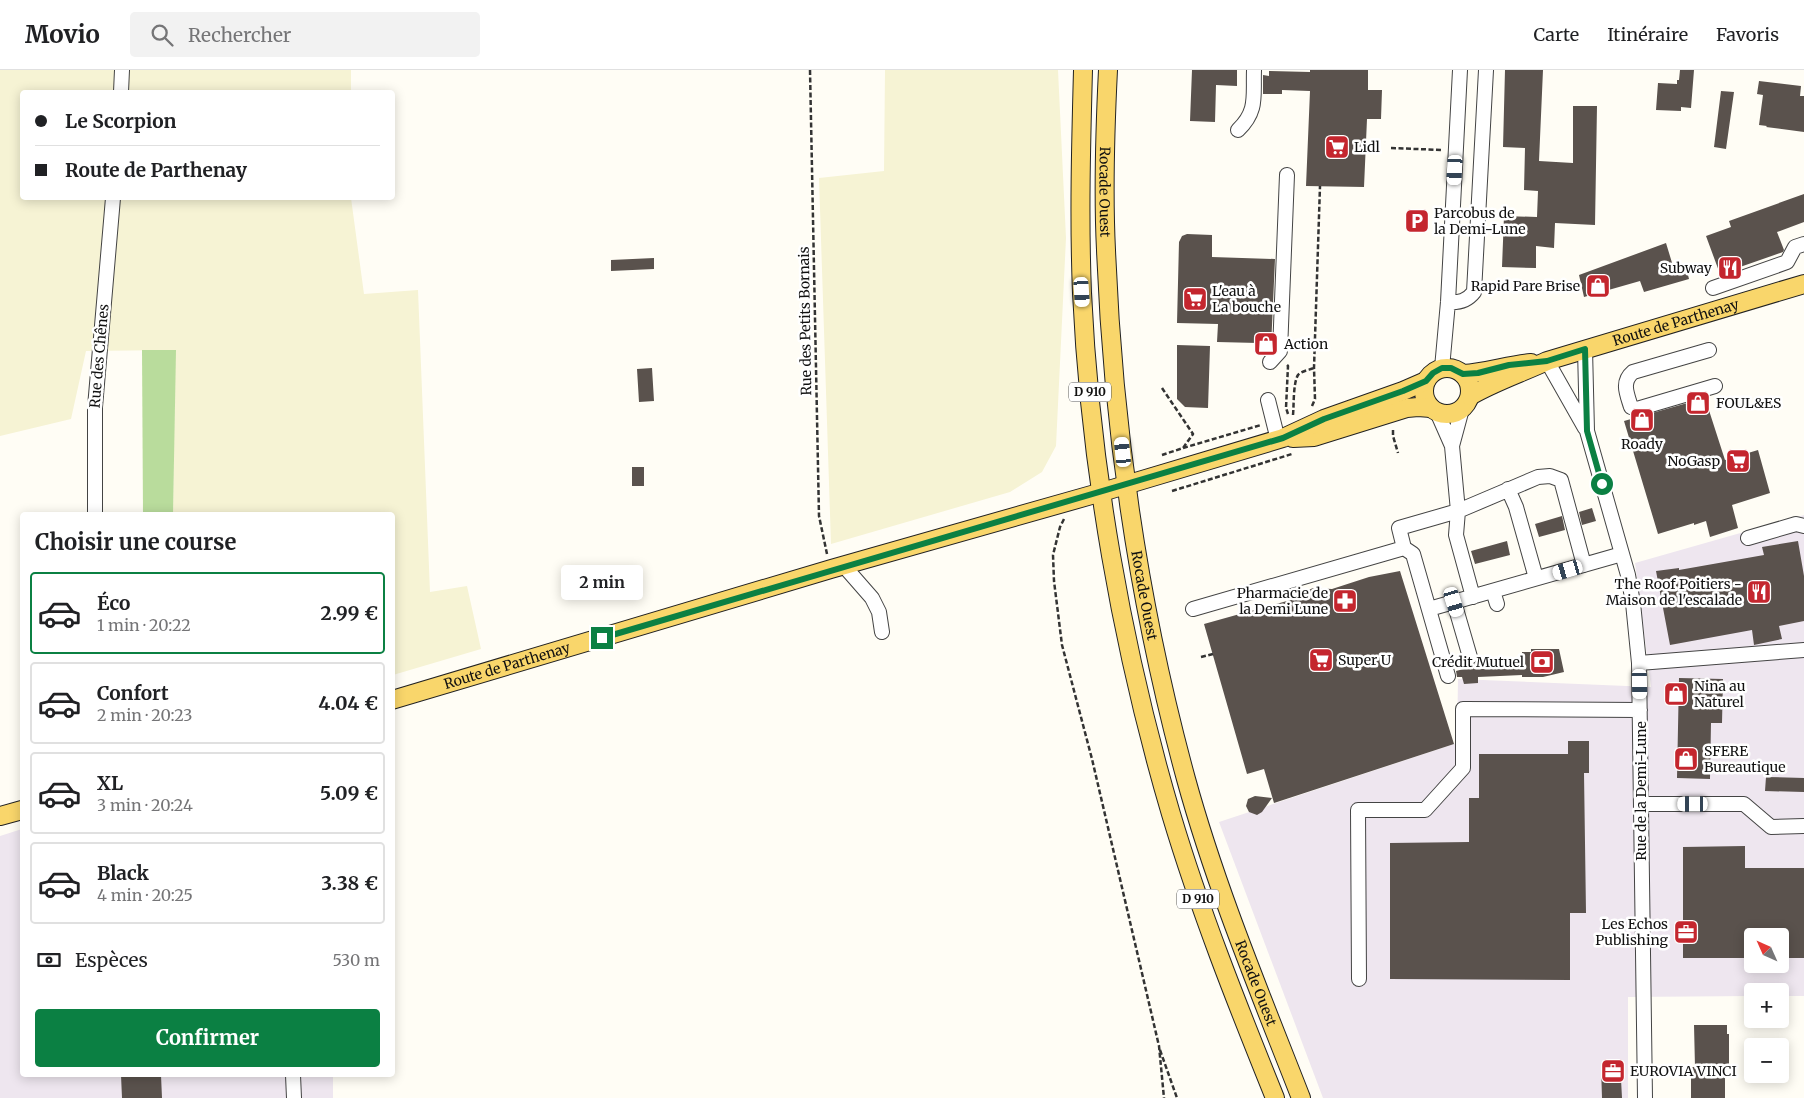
<!DOCTYPE html>
<html lang="fr">
<meta charset="utf-8">
<style>
:root{--surface:#fff;--page:#f2f2f2;--text:#202124;--muted:#757577;--line:#e0e0e0;--accent:#0b8043}
body{margin:0;font-family:Merriweather,serif;background:var(--page);color:var(--text);height:100vh;display:flex;flex-direction:column;font-size:19px;white-space:nowrap}
*{box-sizing:border-box;margin:0}
p{font-size:16px;color:var(--muted)}
.icon{flex:none;width:28px;height:28px;fill:none;stroke:currentColor;stroke-width:2;stroke-linecap:round;stroke-linejoin:round}
.map{position:relative;flex:1;overflow:hidden}
.sheet{position:absolute;left:20px;top:442px;width:375px;height:565px;display:flex;flex-direction:column;background:var(--surface);border-radius:5px;box-shadow:0 2px 12px #0003}
.sheet>*{flex:none}
.top-card{position:absolute;left:20px;top:20px;width:375px;height:110px;border-radius:5px;box-shadow:0 2px 12px #0003;display:grid;align-content:center;height:110px;padding:0 15px;background:var(--surface)}
.needle{width:32px;rotate:315deg}
.buttons{position:absolute;left:1744px;top:858px;display:grid;gap:10px}
.buttons a{display:grid;place-items:center;width:45px;height:45px;border-radius:5px;background:var(--surface);box-shadow:0 2px 12px #0003;font-size:25px}
.end{position:absolute;width:22px;height:22px;margin:-11px;border:6px solid #0b8043;background:#fff;box-shadow:0 0 0 2px #fff}
.from{border-radius:50%}
.bubble{position:absolute;height:35px;border-radius:5px;background:var(--surface);box-shadow:0 2px 12px #0003;font-size:16px;font-weight:700;line-height:35px;text-align:center}
.car{position:absolute;width:15px;height:30px;margin:-15px -8px;border-radius:6px;box-shadow:0 0 4px 1px #0007;background:linear-gradient(#fff 24%,#345 0 40%,#fff 0 76%,#345 0 86%,#fff 0)}
.top-card b{display:flex;align-items:center;gap:18px;height:48px;font-size:19px}
.top-card b+b{border-top:1px solid var(--line)}
.top-card i{width:12px;height:12px;background:var(--text)}
ul{padding:0;list-style:none}
li{display:flex;align-items:center;gap:15px;height:82px;margin:0 10px 8px;padding:0 5px;border:2px solid var(--line);border-radius:5px}
li div{flex:1}
li b{display:block;font-size:19px}
li em{font-style:normal;font-weight:700}
li.on{border-color:var(--accent)}
li>.icon{width:45px;height:45px;stroke-width:1.5}
h2{padding:0 15px;font-size:22px;line-height:60px}
.pay{display:flex;align-items:center;gap:12px;height:55px;padding:0 15px;font-size:19px}
.pay p{margin-inline-start:auto}
.button{display:flex;gap:10px;margin-top:auto;padding:10px 15px}
.button a{flex:1;height:58px;border-radius:5px;background:var(--accent);color:#fff;font-size:20px;font-weight:700;line-height:58px;text-align:center}
header{display:flex;align-items:center;gap:30px;box-sizing:border-box;height:70px;padding:0 25px;background:var(--surface);border-bottom:1px solid var(--line)}
header strong{font-size:24px}
nav{display:flex;gap:28px;margin-inline-start:auto;font-size:18px}
.search{width:350px;height:45px;background:var(--page);display:flex;align-items:center;gap:12px;box-sizing:border-box;padding:0 18px;border-radius:5px;color:var(--muted);font-size:19px}
.map>svg:first-child{display:block}
.industrial{fill:#eee6ef;fill-rule:evenodd}
.farmland{fill:#f6f3d4}
.forest{fill:#b9dc9c}
.building{fill:#5a524d}
.lines{fill:none;stroke-linecap:round;stroke-linejoin:round}
.minor-casing{stroke:#444;stroke-width:16}
.major-casing{stroke:#222;stroke-width:20}
.path{stroke:#333;stroke-width:2.5;stroke-dasharray:5 2.5;stroke-linecap:butt}
.minor{stroke:#fff;stroke-width:14}
.major{stroke:#f9d66b;stroke-width:18}
.route{stroke:#0b8043;stroke-width:6}
.labels{text-anchor:middle;stroke-width:5;stroke-linejoin:round;paint-order:stroke}
.shield{fill:#fff;stroke:#585858;stroke-width:1}
.shield-label{font-size:12px;font-weight:bold;fill:#111}
.poi-label{font-size:14px;fill:#111;stroke:#fff;text-anchor:start}
.street-label{font-size:14px;fill:#111;stroke:#fff}
</style>
<header>
<strong>Movio</strong>
<div class="search"><svg class="icon" aria-label="search" viewBox="0 0 24 24"><circle cx="10" cy="10" r="6"/><path d="M15 15l6 6"/></svg>Rechercher</div>
<nav><a>Carte</a><a>Itinéraire</a><a>Favoris</a></nav>
</header>
<div class="map">
<svg width="1804" height="1028" viewBox="0 0 1804 1028">
<rect width="100%" height="100%" fill="#fffdf5"/>
<path class="industrial" d="M1804,445V926H1780V921H1752V926L1628,927V1028H1323L1219,752L1457,673L1458,609L1651,617L1635,493ZM1752,866H1780V894H1752Z
M22,759V1005H333V1028H0V766Z"/>
<path class="farmland" d="M0,0H351V22H22V128H351L364,224L418,220L430,522L467,516L481,579L393,605L392,445H173L175,280L86,281L71,349L0,366Z
M885,0H1058L1066,168L1056,376L1042,402L1010,422L831,474L819,108L884,101Z"/>
<path class="forest" d="M142,280H176L173,445H143Z"/>
<path class="building" d="M1192,0H1237V16L1216,15L1215,52L1190,51Z
M1310,0H1368V20H1382L1381,49H1367L1364,117L1306,116L1310,21L1282,20V24H1263V5L1269,6V1L1310,2Z
M1505,0H1543L1539,91L1573,93V36H1597L1595,155L1555,153L1554,178L1536,176V198L1502,197L1504,146L1537,147L1538,121L1524,120L1525,78L1503,77Z
M1680,0H1694L1691,38L1681,37V41L1656,40L1658,13L1677,14V10H1679Z
M1759,11L1801,16L1800,26H1804V62L1766,57L1767,56L1759,55L1763,25L1757,24Z
M1721,21L1734,22L1726,79L1714,77Z
M1804,124V152L1777,162L1784,180L1783,182L1720,204L1706,166L1731,157L1729,151Z
M1187,164L1212,165V187L1275,189L1271,277L1268,281H1258V273L1217,272L1218,254L1177,253L1179,172L1182,166Z
M1666,173L1673,196L1685,193L1689,209L1644,222L1640,211L1584,227L1579,205Z
M654,188V199L611,201V190Z
M1177,275L1210,276L1208,338L1185,337L1177,329Z
M652,298L654,331L639,332L637,299Z
M1705,328L1725,390L1758,380L1770,423L1732,435L1738,458L1710,467L1706,451L1694,455V453L1658,464L1624,351Z
M632,397H644V416H632Z
M1592,438L1596,451L1582,455L1579,442Z
M1562,446L1565,460L1539,467L1535,454Z
M1507,471L1510,485L1475,494L1471,481Z
M1798,471L1804,506V551L1779,556L1782,569L1754,575L1752,560L1670,575L1656,501L1679,498V500L1764,485L1762,477Z
M1400,501L1454,674L1274,733L1264,699L1247,704L1204,554L1294,529L1302,523L1313,518L1332,519L1369,507Z
M1531,579H1559L1564,602L1543,607H1522V605L1478,607V613L1464,614L1462,607H1457L1456,601L1471,597L1477,592L1522,591V582H1531Z
M1679,608L1723,609L1722,653H1711L1710,709L1677,708Z
M1568,671H1589V703H1584L1586,843H1570V910L1390,909V773L1469,772V728H1479V684H1568Z
M1766,707L1804,708V722L1765,721Z
M1255,726L1272,728L1262,742L1257,745L1249,742L1246,736L1248,729Z
M1745,776V798H1804V888H1780V866H1752V888H1683V777Z
M1694,955H1727V964H1729V996H1725V1028H1691V1008H1693L1692,997H1695Z
M1620,990L1622,1028H1602L1601,996H1606V991Z
M121,1005H161L162,1028H122Z"/>
<g class="lines">
<defs>
<path id="minor" d="M121,22L122,0
M1238,60C1258,41 1253,26 1254,0
M1713,218L1787,192L1795,177L1804,174
M1448,232C1459,233 1467,231 1474,222L1486,0
M1585,279L1587,361L1628,505L1633,533L1639,593L1645,1028
M1709,280L1633,302C1621,312 1627,324 1631,337L1637,339L1715,316
M1547,291L1585,358
M1270,292L1280,281L1287,105
M1442,298L1448,232L1460,0
M1268,330L1278,370
M1437,342L1452,376L1458,441L1399,458L1404,478L1413,484L1448,606
M1452,376L1462,339
M1508,419L1516,437L1536,508
M95,445V337L113,128
M1748,468L1796,454L1804,456
M844,496L872,528L879,542L882,562
M1493,521L1497,534
M1473,527L1456,465L1458,441L1538,407L1550,406L1561,410L1584,495
M1454,532L1470,587
M1193,539L1404,478
M1429,539L1622,484
M1639,593L1804,580
M1641,734H1744L1771,757L1804,756
M1359,909L1358,740H1425L1463,698V639L1640,640
M293,1005L294,1028"/>
<g id="major">
<path d="M1083,0C1081,74 1079,149 1082,223C1090,396 1122,578 1171,744C1200,841 1237,934 1275,1028"/>
<path id="s1" d="M1108,0C1105,60 1103,120 1106,180C1113,359 1139,537 1186,709C1216,818 1260,923 1301,1028"/>
<circle cx="1447" cy="321" r="23"/>
<path d="M1463,304C1486,303 1508,295 1531,293"/>
<path id="s2" d="M1470,326C1494,312 1521,303 1547,291L1804,214"/>
<path d="M1293,368L1314,367L1407,338L1418,337L1431,338"/>
<path id="s3" d="M392,630L831,499L1102,422L1283,368L1324,349L1403,321L1426,311"/>
<path d="M0,746L22,740"/>
</g>
</defs>
<use href="#minor" class="minor-casing"/>
<use href="#major" class="major-casing"/>
<path class="path" d="M810,0L819,446L827,484
M1391,78L1442,80
M1287,295L1288,296L1286,338L1288,344
M1162,318L1193,364L1183,378L1162,385
M1312,336L1315,329L1314,298L1320,116
M1293,345C1294,335 1293,313 1298,305C1301,301 1309,300 1314,298
M1393,360V366L1398,383
M1183,378L1261,355
M1172,421L1292,384
M1064,449L1060,457L1053,485L1054,511L1062,575L1092,689L1159,976L1164,1028
M1201,587L1213,584
M1160,980L1177,1028"/>
<use href="#minor" class="minor"/>
<use href="#major" class="major"/>
</g>
<g class="lines">
<path class="route" d="M602,568L1283,368L1324,349L1403,321L1426,311L1433,303L1442,298H1451L1463,304L1478,303L1509,295L1547,291L1585,279L1587,361L1602,414"/>
</g>
<defs>
<symbol id="supermarket-square" viewBox="-11 -11 22 22"><rect x="-9" y="-9" width="18" height="18" rx="4" fill="#c4262e" stroke="#fff"/><path d="M-6-5.5h2.5l.6 2H6L4.5 2H-2.5L-4.4-4H-6ZM-1.5 3.2a1.3 1.3 0 1 0 .1 0ZM3 3.2a1.3 1.3 0 1 0 .1 0Z" fill="#fff"/></symbol>
<symbol id="parking-square" viewBox="-11 -11 22 22"><rect x="-9" y="-9" width="18" height="18" rx="4" fill="#c4262e" stroke="#fff"/><path d="M-3.5-5.5H1a3.5 3.5 0 0 1 0 7H-1V5.5H-3.5ZM-1-3.4V-.6H.8a1.4 1.4 0 0 0 0-2.8Z" fill="#fff"/></symbol>
<symbol id="restaurant-square" viewBox="-11 -11 22 22"><rect x="-9" y="-9" width="18" height="18" rx="4" fill="#c4262e" stroke="#fff"/><path d="M-5-6h1v4h1v-4h1v4h1v-4h1v5L-1.5 .5V6h-2V.5L-5-1ZM5-6V6H3V1.5H1.5Q1.5-4 5-6Z" fill="#fff"/></symbol>
<symbol id="shop-square" viewBox="-11 -11 22 22"><rect x="-9" y="-9" width="18" height="18" rx="4" fill="#c4262e" stroke="#fff"/><path d="M-5-2.5h2.3a2.7 3.5 0 0 1 5.4 0H5L5.5 6h-11ZM-1.5-2.5h3a1.5 2.3 0 0 0-3 0Z" fill="#fff"/></symbol>
<symbol id="pharmacy-square" viewBox="-11 -11 22 22"><rect x="-9" y="-9" width="18" height="18" rx="4" fill="#c4262e" stroke="#fff"/><path d="M-2-6h4v4h4v4h-4v4h-4v-4h-4v-4h4Z" fill="#fff"/></symbol>
<symbol id="bank-square" viewBox="-11 -11 22 22"><rect x="-9" y="-9" width="18" height="18" rx="4" fill="#c4262e" stroke="#fff"/><path d="M-6-4H6V4H-6ZM0-2.3a2.3 2.3 0 1 0 0 4.6a2.3 2.3 0 1 0 0-4.6Z" fill="#fff"/></symbol>
<symbol id="office-square" viewBox="-11 -11 22 22"><rect x="-9" y="-9" width="18" height="18" rx="4" fill="#c4262e" stroke="#fff"/><path d="M-6-3h4V-5.5h4V-3h4V5H-6ZM-1-4.5V-3h2v-1.5ZM-6 0V1H6V0Z" fill="#fff"/></symbol>
</defs>
<g fill-rule="evenodd">
<use href="#supermarket-square" x="1323" y="63" width="28" height="28"/>
<use href="#parking-square" x="1403" y="137" width="28" height="28"/>
<use href="#restaurant-square" x="1716" y="184" width="28" height="28"/>
<use href="#shop-square" x="1584" y="202" width="28" height="28"/>
<use href="#supermarket-square" x="1181" y="215" width="28" height="28"/>
<use href="#shop-square" x="1252" y="260" width="28" height="28"/>
<use href="#shop-square" x="1684" y="319" width="28" height="28"/>
<use href="#shop-square" x="1628" y="336" width="28" height="28"/>
<use href="#supermarket-square" x="1724" y="377" width="28" height="28"/>
<use href="#restaurant-square" x="1745" y="508" width="28" height="28"/>
<use href="#pharmacy-square" x="1331" y="517" width="28" height="28"/>
<use href="#supermarket-square" x="1307" y="576" width="28" height="28"/>
<use href="#bank-square" x="1528" y="578" width="28" height="28"/>
<use href="#shop-square" x="1662" y="610" width="28" height="28"/>
<use href="#shop-square" x="1672" y="675" width="28" height="28"/>
<use href="#office-square" x="1672" y="848" width="28" height="28"/>
<use href="#office-square" x="1599" y="987" width="28" height="28"/>
</g>
<g class="labels">
<g class="shield">
<rect x="1069" y="312.5" width="42" height="19" rx="4"/>
<rect x="1177" y="819.5" width="42" height="19" rx="4"/>
</g>
<g class="shield-label">
<text x="1090" y="326">D 910</text>
<text x="1198" y="833">D 910</text>
</g>
<g class="poi-label">
<text x="1354" y="82">Lidl</text>
<text x="1434" y="148">Parcobus de<tspan x="1434" dy="16">la Demi-Lune</tspan></text>
<text x="1712" y="203" text-anchor="end">Subway</text>
<text x="1580" y="221" text-anchor="end">Rapid Pare Brise</text>
<text x="1212" y="226">L'eau à<tspan x="1212" dy="16">La bouche</tspan></text>
<text x="1284" y="279">Action</text>
<text x="1716" y="338">FOUL&amp;ES</text>
<text x="1642" y="379" text-anchor="middle">Roady</text>
<text x="1720" y="396" text-anchor="end">NoGasp</text>
<text x="1742" y="519" text-anchor="end">The Roof Poitiers -<tspan x="1742" dy="16">Maison de l'escalade</tspan></text>
<text x="1328" y="528" text-anchor="end">Pharmacie de<tspan x="1328" dy="16">la Demi Lune</tspan></text>
<text x="1338" y="595">Super U</text>
<text x="1524" y="597" text-anchor="end">Crédit Mutuel</text>
<text x="1694" y="621">Nina au<tspan x="1694" dy="16">Naturel</tspan></text>
<text x="1704" y="686">SFERE<tspan x="1704" dy="16">Bureautique</tspan></text>
<text x="1668" y="859" text-anchor="end">Les Echos<tspan x="1668" dy="16">Publishing</tspan></text>
<text x="1630" y="1006">EUROVIA VINCI</text>
</g>
<g class="street-label">
<text dy="5" stroke="none"><textPath href="#s1" startOffset="122">Rocade Ouest</textPath></text>
<text transform="translate(805 251) rotate(-91)" y="5">Rue des Petits Bornais</text>
<text dy="5" stroke="none"><textPath href="#s2" startOffset="219">Route de Parthenay</textPath></text>
<text transform="translate(99 286) rotate(-85)" y="5">Rue des Chênes</text>
<text dy="5" stroke="none"><textPath href="#s1" startOffset="528">Rocade Ouest</textPath></text>
<text dy="5" stroke="none"><textPath href="#s3" startOffset="120">Route de Parthenay</textPath></text>
<text transform="translate(1641 721) rotate(-90)" y="5">Rue de la Demi-Lune</text>
<text dy="5" stroke="none"><textPath href="#s1" startOffset="932">Rocade Ouest</textPath></text>
</g>
</g>
</svg>
<div class="buttons">
<a><svg class="needle" viewBox="-14 -14 28 28"><path d="M0-13l5 13h-10z" fill="#e53935"/><path d="M0 13l5-13h-10z" fill="#757577"/></svg></a>
<a>+</a>
<a>−</a>
</div>
<i class="end from" style="left:1602px;top:414px"></i>
<i class="end" style="left:602px;top:568px"></i>
<div class="bubble" style="left:561px;top:495px;width:82px">2 min</div>
<i class="car" style="left:1455px;top:100px;rotate:183deg"></i>
<i class="car" style="left:1082px;top:222px;rotate:176deg"></i>
<i class="car" style="left:1123px;top:382px;rotate:354deg"></i>
<i class="car" style="left:1568px;top:500px;rotate:254deg"></i>
<i class="car" style="left:1454px;top:532px;rotate:163deg"></i>
<i class="car" style="left:1640px;top:614px;rotate:179deg"></i>
<i class="car" style="left:1693px;top:734px;rotate:270deg"></i>
<div class="top-card">
<b><i class="from"></i>Le Scorpion</b>
<b><i></i>Route de Parthenay</b>
</div>
<section class="sheet">
<h2>Choisir une course</h2>
<ul>
<li class="on"><svg class="icon" aria-label="car" viewBox="0 0 24 24"><path d="M5 17H2v-5l4-1 3-4h7l3 4 3 1v5h-3M9 17h6M6 11h13"/><circle cx="7" cy="17" r="2"/><circle cx="17" cy="17" r="2"/></svg><div><b>Éco</b><p>1 min · 20:22</p></div><em>2.99 €</em></li>
<li><svg class="icon" aria-label="car" viewBox="0 0 24 24"><path d="M5 17H2v-5l4-1 3-4h7l3 4 3 1v5h-3M9 17h6M6 11h13"/><circle cx="7" cy="17" r="2"/><circle cx="17" cy="17" r="2"/></svg><div><b>Confort</b><p>2 min · 20:23</p></div><em>4.04 €</em></li>
<li><svg class="icon" aria-label="car" viewBox="0 0 24 24"><path d="M5 17H2v-5l4-1 3-4h7l3 4 3 1v5h-3M9 17h6M6 11h13"/><circle cx="7" cy="17" r="2"/><circle cx="17" cy="17" r="2"/></svg><div><b>XL</b><p>3 min · 20:24</p></div><em>5.09 €</em></li>
<li><svg class="icon" aria-label="car" viewBox="0 0 24 24"><path d="M5 17H2v-5l4-1 3-4h7l3 4 3 1v5h-3M9 17h6M6 11h13"/><circle cx="7" cy="17" r="2"/><circle cx="17" cy="17" r="2"/></svg><div><b>Black</b><p>4 min · 20:25</p></div><em>3.38 €</em></li>
</ul>
<div class="pay"><svg class="icon" aria-label="cash" viewBox="0 0 24 24"><path d="M3 7h18v10H3z"/><circle cx="12" cy="12" r="2"/></svg>Espèces<p>530 m</p></div>
<div class="button"><a>Confirmer</a></div>
</section>
</div>
